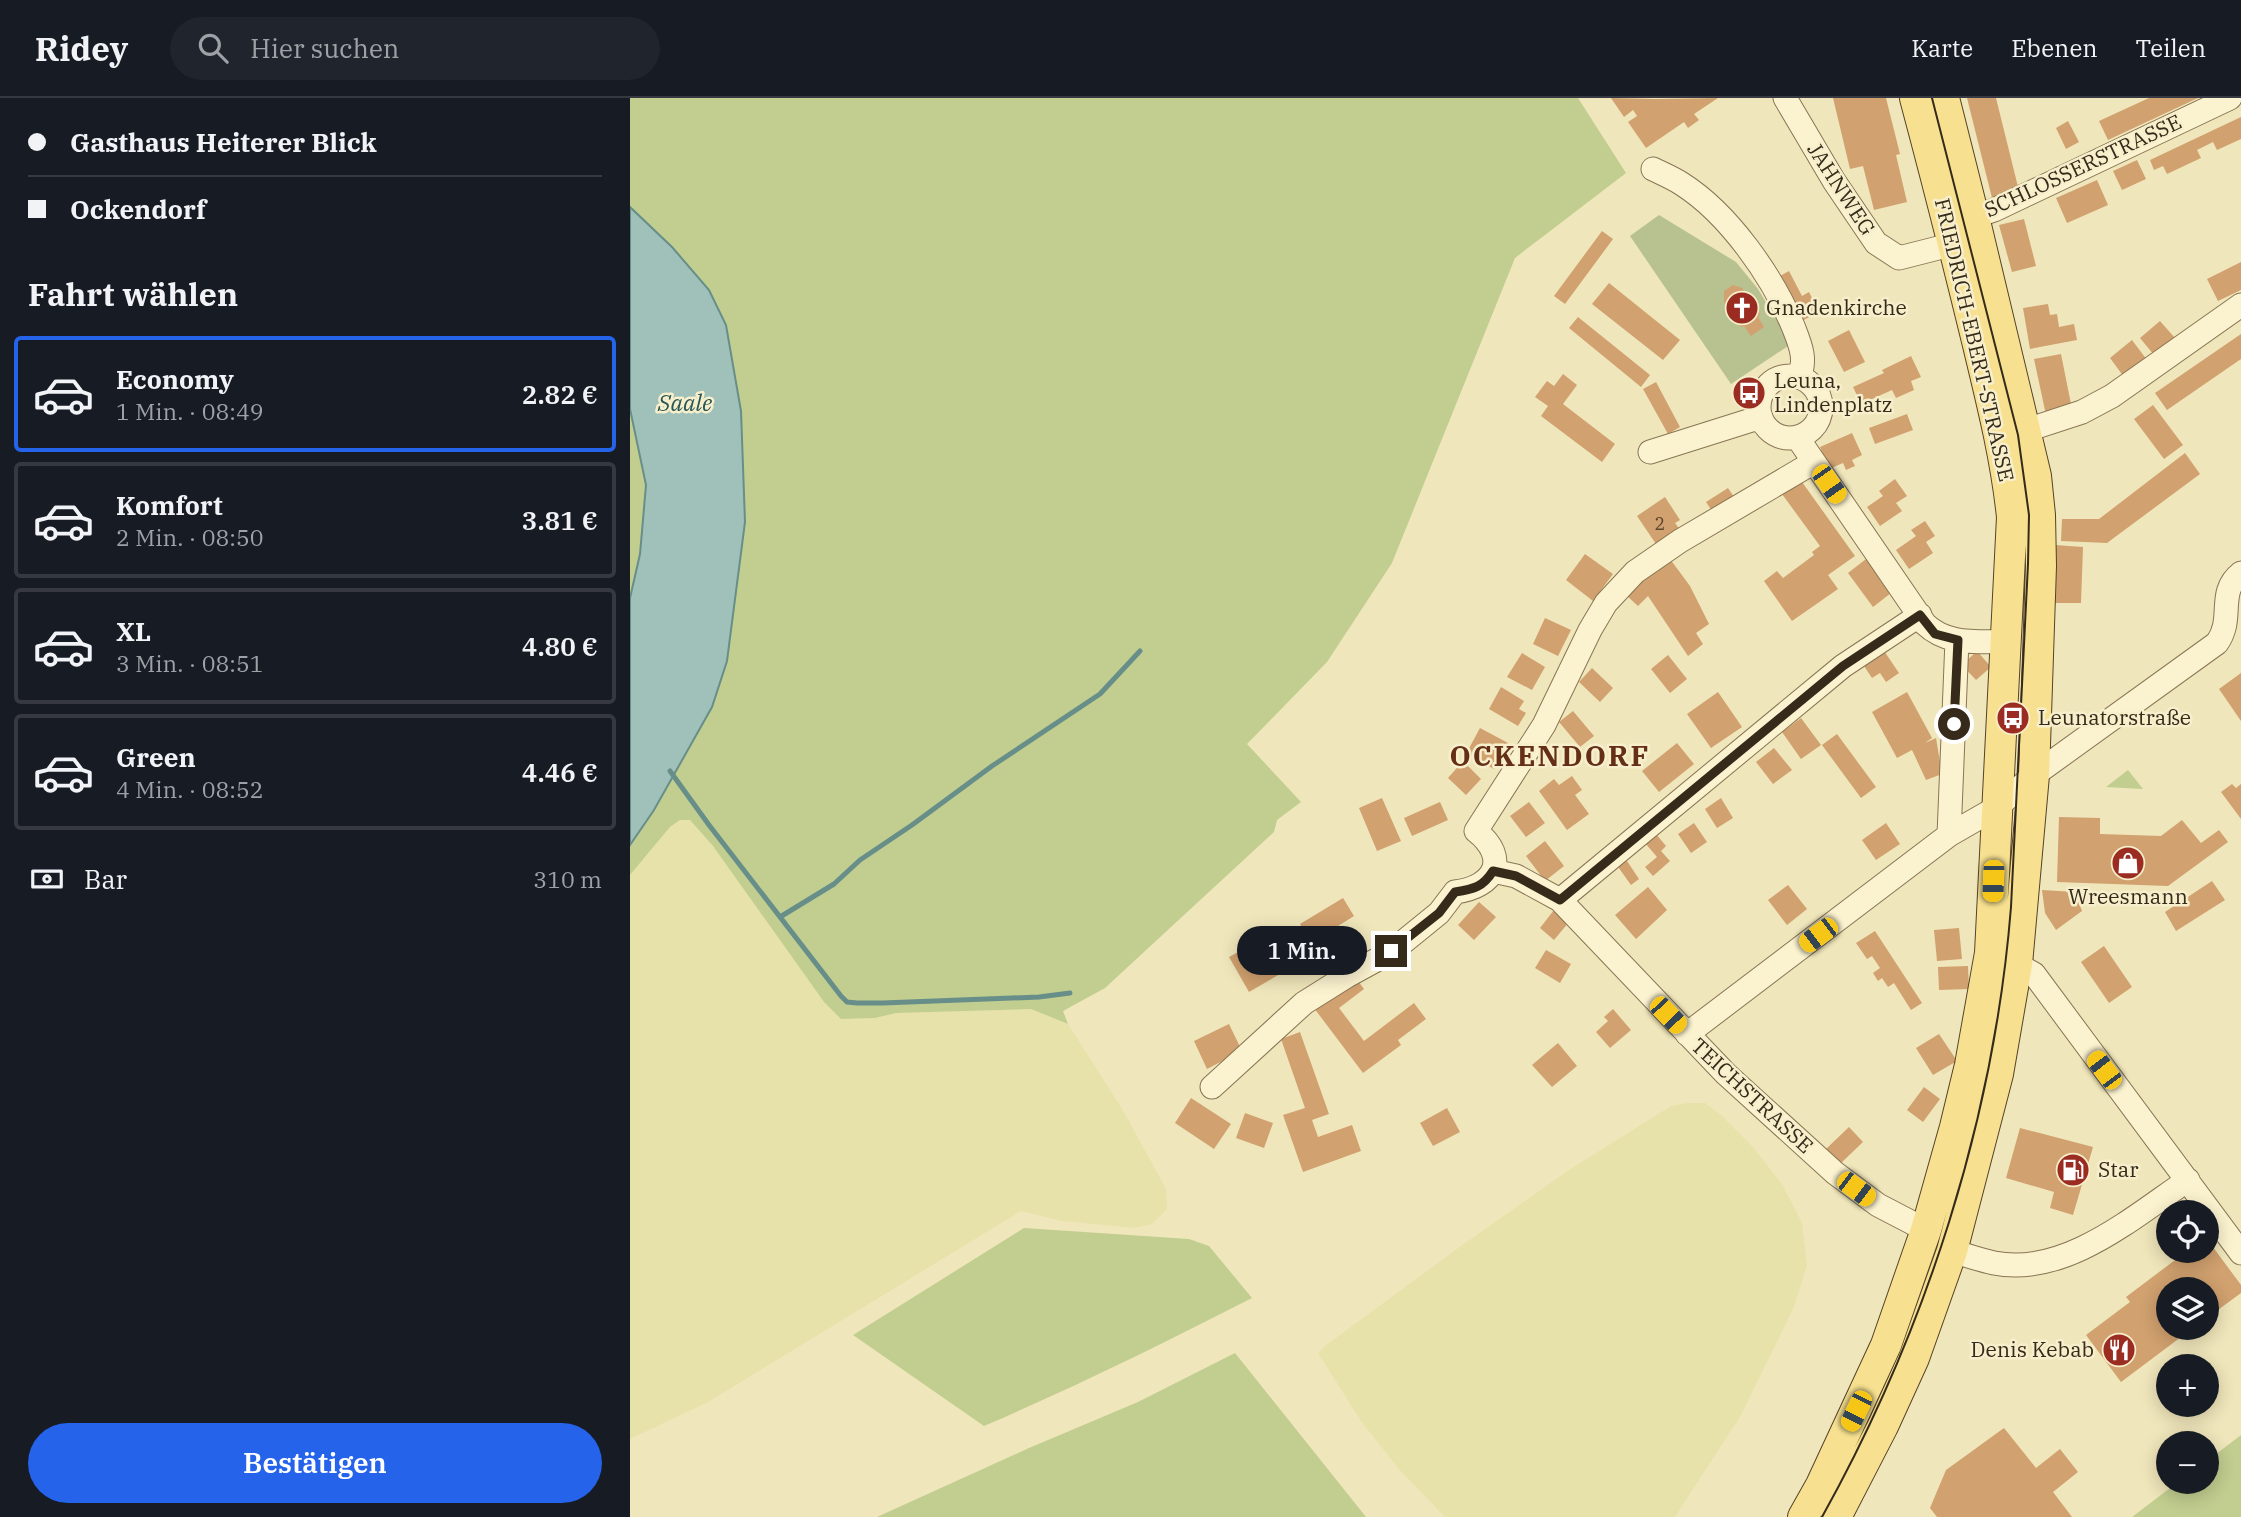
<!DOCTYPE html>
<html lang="de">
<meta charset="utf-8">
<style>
:root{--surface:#171b24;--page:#20242c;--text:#f1f3f6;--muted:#9ea1a6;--line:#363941;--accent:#2563eb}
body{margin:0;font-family:"IBM Plex Serif",serif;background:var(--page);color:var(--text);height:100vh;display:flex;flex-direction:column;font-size:26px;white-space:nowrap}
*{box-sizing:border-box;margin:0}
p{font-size:23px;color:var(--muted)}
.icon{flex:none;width:38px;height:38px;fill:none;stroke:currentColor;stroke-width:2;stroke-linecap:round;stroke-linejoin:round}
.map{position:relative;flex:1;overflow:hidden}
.panel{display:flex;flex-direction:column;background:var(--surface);width:630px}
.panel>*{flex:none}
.banner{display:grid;align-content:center;height:154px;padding:0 28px;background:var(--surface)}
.buttons{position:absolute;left:1526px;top:1102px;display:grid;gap:14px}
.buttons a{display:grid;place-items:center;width:63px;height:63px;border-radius:50%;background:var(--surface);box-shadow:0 4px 18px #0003;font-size:35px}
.end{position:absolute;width:32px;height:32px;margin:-16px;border:9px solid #362b1a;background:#fff;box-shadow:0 0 0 4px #fff}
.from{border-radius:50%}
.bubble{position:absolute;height:49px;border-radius:24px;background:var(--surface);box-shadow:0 4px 18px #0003;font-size:23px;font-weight:600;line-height:49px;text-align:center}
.car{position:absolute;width:21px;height:42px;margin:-21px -10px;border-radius:9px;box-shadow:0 0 5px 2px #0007;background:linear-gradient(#f5c518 24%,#345 0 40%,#f5c518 0 76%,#345 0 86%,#f5c518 0)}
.banner b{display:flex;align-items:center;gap:24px;height:66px;font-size:26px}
.banner b+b{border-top:2px solid var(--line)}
.banner i{width:18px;height:18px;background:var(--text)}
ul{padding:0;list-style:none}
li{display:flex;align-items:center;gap:21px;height:116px;margin:0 14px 10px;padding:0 14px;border:4px solid var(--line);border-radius:7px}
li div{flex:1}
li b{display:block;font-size:26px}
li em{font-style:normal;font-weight:600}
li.current{border-color:var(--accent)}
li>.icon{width:63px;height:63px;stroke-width:1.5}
h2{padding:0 28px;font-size:32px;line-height:84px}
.pay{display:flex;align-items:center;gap:18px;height:77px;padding:0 28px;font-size:26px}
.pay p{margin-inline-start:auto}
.button{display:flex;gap:14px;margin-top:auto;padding:14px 28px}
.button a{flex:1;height:80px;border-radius:42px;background:var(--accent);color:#fff;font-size:28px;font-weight:600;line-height:80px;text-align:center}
header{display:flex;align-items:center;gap:42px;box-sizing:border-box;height:98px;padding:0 35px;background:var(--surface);border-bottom:2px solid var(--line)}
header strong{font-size:33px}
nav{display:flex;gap:38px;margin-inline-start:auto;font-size:24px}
.search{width:490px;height:63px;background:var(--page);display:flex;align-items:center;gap:18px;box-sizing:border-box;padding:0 24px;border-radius:38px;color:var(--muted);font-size:26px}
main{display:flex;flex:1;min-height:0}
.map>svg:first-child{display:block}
.farmland{fill:#e6e2a9}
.green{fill:#c1ce8f}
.cemetery{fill:#b7c290}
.water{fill:#a0c1ba;stroke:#678e89;stroke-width:2}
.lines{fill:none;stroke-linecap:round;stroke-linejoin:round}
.stream{stroke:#678e89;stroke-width:5}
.building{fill:#d1a16f}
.minor-casing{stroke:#887554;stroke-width:25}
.major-casing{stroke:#554229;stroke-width:32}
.minor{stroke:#fbf2cf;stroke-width:23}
.major{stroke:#f7e190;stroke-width:30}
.tram{stroke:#362b1a;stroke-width:2}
.route{stroke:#362b1a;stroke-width:9}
.labels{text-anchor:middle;stroke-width:5;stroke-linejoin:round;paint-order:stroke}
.number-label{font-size:18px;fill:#5d482f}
.street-label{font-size:21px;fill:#362b1a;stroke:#f7efcb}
.poi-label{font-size:21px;fill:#362b1a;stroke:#f7efcb;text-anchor:start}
.water-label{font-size:23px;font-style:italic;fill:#285657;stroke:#f7efcb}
.district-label{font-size:28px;font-weight:bold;letter-spacing:2px;fill:#652f17;stroke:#f7efcb}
</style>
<header>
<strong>Ridey</strong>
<div class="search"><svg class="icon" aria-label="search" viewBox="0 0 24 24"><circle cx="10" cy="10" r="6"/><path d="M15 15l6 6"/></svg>Hier suchen</div>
<nav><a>Karte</a><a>Ebenen</a><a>Teilen</a></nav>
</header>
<main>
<section class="panel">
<div class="banner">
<b><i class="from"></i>Gasthaus Heiterer Blick</b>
<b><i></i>Ockendorf</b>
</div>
<h2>Fahrt wählen</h2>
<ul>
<li class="current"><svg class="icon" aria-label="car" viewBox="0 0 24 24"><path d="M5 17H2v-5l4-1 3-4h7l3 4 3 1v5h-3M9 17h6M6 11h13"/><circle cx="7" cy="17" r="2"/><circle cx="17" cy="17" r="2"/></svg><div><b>Economy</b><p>1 Min. · 08:49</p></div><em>2.82 €</em></li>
<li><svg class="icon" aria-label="car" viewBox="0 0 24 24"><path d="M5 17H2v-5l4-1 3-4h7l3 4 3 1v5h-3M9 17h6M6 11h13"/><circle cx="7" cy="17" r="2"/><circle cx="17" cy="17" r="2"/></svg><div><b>Komfort</b><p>2 Min. · 08:50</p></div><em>3.81 €</em></li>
<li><svg class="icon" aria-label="car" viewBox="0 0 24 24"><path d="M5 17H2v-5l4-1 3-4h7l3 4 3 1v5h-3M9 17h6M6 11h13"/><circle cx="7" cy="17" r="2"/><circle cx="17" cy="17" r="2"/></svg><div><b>XL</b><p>3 Min. · 08:51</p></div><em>4.80 €</em></li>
<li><svg class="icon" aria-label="car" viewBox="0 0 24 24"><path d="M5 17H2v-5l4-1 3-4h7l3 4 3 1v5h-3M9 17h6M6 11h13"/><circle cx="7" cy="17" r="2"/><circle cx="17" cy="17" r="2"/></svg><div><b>Green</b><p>4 Min. · 08:52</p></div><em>4.46 €</em></li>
</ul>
<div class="pay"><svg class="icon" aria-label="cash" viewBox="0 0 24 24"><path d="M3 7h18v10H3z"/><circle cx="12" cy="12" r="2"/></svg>Bar<p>310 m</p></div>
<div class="button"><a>Bestätigen</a></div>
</section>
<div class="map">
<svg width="1611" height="1419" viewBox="0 0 1611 1419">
<rect width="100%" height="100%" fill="#f0e6bb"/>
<path class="farmland" d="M50,722H60L83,748L194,904L211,921L245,920L266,915L401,911L438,926L494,1014L536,1091L537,1111L522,1126L504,1130L432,1123L391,1113L78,1304L0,1341V777L40,729Z
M1058,1005H1075L1091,1017L1122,1048L1152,1086L1172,1125L1177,1167L1164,1209L1111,1317L1045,1419H815L768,1370L731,1323L688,1255L695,1248L831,1148L939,1072L1041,1008Z"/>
<path class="green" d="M0,0H948L996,75L885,160L762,465L697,564L617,646L671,704L647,722L644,734L475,890L433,913L438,926L401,911L266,915L245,920L211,921L194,904L83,748L60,722H50L40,729L0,777V747L24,712L82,609L97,563L115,424L111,313L96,228L79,192L42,149L0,109Z
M0,311L16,387L10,456L0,500Z
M1498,672L1513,691L1476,689Z
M394,1130L559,1141L579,1148L622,1200C534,1245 445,1289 354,1328L223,1237Z
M605,1255L736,1419H247L399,1350L508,1304Z
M1611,1337V1419H1502L1548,1384H1577V1363Z"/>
<path class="cemetery" d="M1029,117L1106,164L1128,191L1161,246L1101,286L1000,138Z"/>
<path class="water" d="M0,109L42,149L79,192L96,227L111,313L115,424L97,563L82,609L24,712L0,747V500L10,456L16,387L0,311Z"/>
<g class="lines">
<path class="stream" d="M40,673L79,727L211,898L217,904L227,905H253L409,899L440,895
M150,819L204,786L230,762L282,727L362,668L470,596L510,553"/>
</g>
<path class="building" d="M981,0L1026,1L1088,0L1064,16L1069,22L1058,30L1054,24L1016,50L998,24L1007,18L1003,12L994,19Z
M1203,0H1256L1270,56L1266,57L1277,104L1244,112L1233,68L1220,71Z
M1337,0H1366L1390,97L1363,104Z
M1519,0H1568L1478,42L1469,23Z
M1611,19V41L1587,52L1583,44L1567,52L1571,60L1537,76L1533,68L1524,72L1520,62Z
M1438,23L1449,44L1436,51L1426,30Z
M1507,62L1516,81L1492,92L1483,73Z
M1467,82L1478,107L1437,125L1426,100Z
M1394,121L1406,168L1382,174L1369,127Z
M972,133L983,141L935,206L924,198Z
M1611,164V192L1588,203L1577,181Z
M1159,173L1172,198L1179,194L1189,214L1168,225L1146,180Z
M979,185L1050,242L1033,262L962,206Z
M1103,187L1112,190L1130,216L1128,219L1134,229L1121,238L1114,228L1111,229L1094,204V193Z
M1418,206L1420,217L1427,216L1429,229L1444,226L1447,242L1400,251L1393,210Z
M948,219L1020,277L1011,289L939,230Z
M1530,223L1545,240L1524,257L1510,240Z
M1219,232L1235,264L1214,274L1198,243Z
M1611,236V261L1537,312L1525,295Z
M1502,242L1517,262L1494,279L1480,260Z
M1431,256L1442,311L1416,317L1404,261Z
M1281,258L1291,279L1281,283L1284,292L1266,300L1262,292L1231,306L1223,289L1254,275L1252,272Z
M933,276L947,287L933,306L985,346L972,364L911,318L918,308L905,299L917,283L924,288Z
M1026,284L1050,329L1038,336L1013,291Z
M1523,307L1553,347L1534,361L1504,321Z
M1277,316L1283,332L1245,346L1239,330Z
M1222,335L1232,357L1222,362L1225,368L1216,372L1213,365L1199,371L1190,349Z
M1555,355L1570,376L1477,445L1431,443L1432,421H1469Z
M1265,381L1277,398L1266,405L1272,413L1250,428L1237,409L1253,398L1249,393Z
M1172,384L1225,458L1198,477L1208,491L1162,523L1134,483L1147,473L1153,480L1184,457L1182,454L1190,448L1152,396Z
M1098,390L1106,402L1084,416L1076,404Z
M1035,399L1050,422L1045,425L1051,433L1028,449L1007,418Z
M1295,423L1305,438L1296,444L1303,455L1279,471L1266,452L1286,438L1281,432Z
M1425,447L1453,449L1451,505H1424Z
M955,456L983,476L963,503L936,482Z
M1040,461L1060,488L1079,526L1066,535L1073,546L1058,558L1018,498L1008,508L996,497L1021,468Z
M1236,461L1261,495L1243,509L1218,475Z
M915,520L941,532L928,558L903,546Z
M1248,544L1269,575L1256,584L1250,575L1242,580L1232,565Z
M1347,553L1361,569L1346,582L1332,567Z
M892,555L915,569L902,592L877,579Z
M1038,557L1057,581L1040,595L1021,571Z
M962,570L983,590L970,604L949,584Z
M1611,575V623L1589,591Z
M871,589L894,603L889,611L896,615L888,628L859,611Z
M1088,594L1112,629L1081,650L1057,616Z
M1277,594L1302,640L1295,645L1306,640L1312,676L1296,682L1282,652L1267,660L1242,614Z
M943,613L964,638L950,649L929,624Z
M1171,620L1191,647L1171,661L1152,634Z
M850,630L878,645L864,671L836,656Z
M1207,636L1246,689L1231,700L1192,647Z
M1047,645L1064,666L1029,694L1012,673Z
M1144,650L1162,672L1143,686L1126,664Z
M833,663L851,681L836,697L818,680Z
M942,678L952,692L945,697L959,716L937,732L909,693L924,681L929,687Z
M1602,686L1606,690L1611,686V721L1591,694Z
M752,700L771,743L747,753L729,710Z
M1091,700L1103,720L1087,730L1075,711Z
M810,704L818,722L782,738L774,720Z
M899,704L915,725L896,739L880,718Z
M1429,719L1470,720V736L1531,738L1552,722L1571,745L1589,732L1598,744L1538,788L1427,784Z
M1064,725L1077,744L1061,755L1048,736Z
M1256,725L1270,746L1246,762L1232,742Z
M1026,736L1036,748L1031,753L1040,763L1023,778L1015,769L1027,759L1015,745Z
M915,743L934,768L915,783L896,758Z
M995,760L1009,781L1001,787L986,766Z
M1582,783L1595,802L1546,833L1535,814Z
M1158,787L1177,811L1157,827L1138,802Z
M1018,789L1037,812L1006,841L985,817Z
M1412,792L1445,794L1452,813L1426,832L1415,815Z
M713,800L724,818L681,845L670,826Z
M849,804L866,819L844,842L828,827Z
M924,812L939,824L924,842L910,830Z
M1329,830L1332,861L1307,863L1304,832Z
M1245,833L1292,905L1281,912L1264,885L1258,889L1252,880L1248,883L1243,875L1250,870L1242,858L1237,861L1226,845Z
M644,834L664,868L619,894L599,859Z
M703,838L720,869L702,879L684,848Z
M1474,848L1502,889L1479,905L1451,864Z
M916,852L941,866L930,885L905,870Z
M1338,868L1339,891L1309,892L1308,869Z
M725,879L734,891L709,910L734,943L784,905L796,921L768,942L771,947L733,975L684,910Z
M983,911L1001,932L980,950L966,934L978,923L974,919Z
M599,926L612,953L577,971L564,943Z
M670,934L699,1016L682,1022L688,1039L722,1027L731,1053L673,1074L653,1017L675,1010L651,941Z
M1309,936L1327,963L1303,977L1286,950Z
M928,945L947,968L922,989L902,967Z
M1294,989L1310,1001L1293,1024L1277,1012Z
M561,1000L601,1026L584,1051L545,1025Z
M817,1010L830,1034L803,1048L790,1025Z
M615,1015L643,1025L634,1050L606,1040Z
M1219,1029L1233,1044L1210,1066L1196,1051Z
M1390,1030L1463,1049L1443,1117L1420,1110L1424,1094L1376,1080Z
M1577,1141L1611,1187V1195L1577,1220V1192H1538V1230H1563L1491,1284L1456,1237L1500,1204L1496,1199L1557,1153H1577Z
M1374,1330L1406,1370L1430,1351L1448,1374L1423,1394L1442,1419H1307L1300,1410L1316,1372Z"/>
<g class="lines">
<defs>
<path id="minor" d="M1155,0L1204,83L1246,145L1269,160L1324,146
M1023,71C1033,76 1043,80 1052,86C1099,116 1142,178 1163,228C1170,246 1177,261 1169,279
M1344,119L1364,112L1600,0
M1129 309a31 31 0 1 1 62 0a31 31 0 1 1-62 0Z
M1397,332L1452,314L1482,298L1611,207
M1167,339L1295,526C1317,547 1345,543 1374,544
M1020,354L1131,319
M1319,737L1327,542
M863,773L886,778L930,802L1096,976L1205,1075L1248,1107L1296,1132
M930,802L1213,568L1290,517
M1374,859L1404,876L1611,1155
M1057,936L1319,737L1366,710L1404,677L1587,545C1605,520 1586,495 1611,475
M582,989L674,905L717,878L761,854L809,815L825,794C865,789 880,760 846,733L914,627L960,532L976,505L1005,474L1050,443L1184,364
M1322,1153C1336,1157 1350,1162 1364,1165C1435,1179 1503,1119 1558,1082"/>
<path id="major" d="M1173,1419L1191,1387L1256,1247L1296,1132L1325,1029L1340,967L1360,855L1382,419C1376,361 1362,305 1348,247C1328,165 1307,82 1285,0
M1206,1419L1253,1328L1284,1260L1322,1153L1368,976L1387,866L1404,677L1411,468L1410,417L1406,378L1344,119L1314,0"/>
</defs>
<use href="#minor" class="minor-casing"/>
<use href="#major" class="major-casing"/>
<use href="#minor" class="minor"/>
<use href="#major" class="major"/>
<path class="tram" d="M1192,1419C1296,1232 1364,1022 1381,809L1398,466L1399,417L1388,337L1302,0"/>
</g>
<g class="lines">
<path class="route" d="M761,853L809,815L825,794C844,791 853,789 863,773L886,778L930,802L1213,568L1290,517L1305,536L1328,542L1324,626"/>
</g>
<defs>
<symbol id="church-disc" viewBox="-11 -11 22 22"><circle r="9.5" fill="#9a2c21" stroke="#f7efcb"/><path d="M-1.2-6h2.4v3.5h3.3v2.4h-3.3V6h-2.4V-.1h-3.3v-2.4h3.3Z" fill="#fff"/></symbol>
<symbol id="bus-disc" viewBox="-11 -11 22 22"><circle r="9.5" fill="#9a2c21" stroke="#f7efcb"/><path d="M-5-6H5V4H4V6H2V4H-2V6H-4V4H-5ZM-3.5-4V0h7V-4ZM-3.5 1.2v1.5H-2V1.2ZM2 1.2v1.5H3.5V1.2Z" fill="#fff"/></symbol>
<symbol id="shop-disc" viewBox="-11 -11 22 22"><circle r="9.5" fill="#9a2c21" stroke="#f7efcb"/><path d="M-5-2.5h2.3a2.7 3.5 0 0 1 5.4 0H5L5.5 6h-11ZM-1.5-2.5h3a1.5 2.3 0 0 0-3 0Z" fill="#fff"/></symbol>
<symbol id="fuel-disc" viewBox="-11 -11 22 22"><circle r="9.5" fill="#9a2c21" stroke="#f7efcb"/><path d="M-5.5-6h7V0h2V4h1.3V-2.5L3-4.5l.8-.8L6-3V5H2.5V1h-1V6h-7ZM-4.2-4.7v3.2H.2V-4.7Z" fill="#fff"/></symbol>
<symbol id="restaurant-disc" viewBox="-11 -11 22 22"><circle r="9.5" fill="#9a2c21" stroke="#f7efcb"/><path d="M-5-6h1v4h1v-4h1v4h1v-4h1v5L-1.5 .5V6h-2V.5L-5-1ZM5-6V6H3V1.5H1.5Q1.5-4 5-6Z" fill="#fff"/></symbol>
</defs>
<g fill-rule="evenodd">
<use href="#church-disc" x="1093" y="191" width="38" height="38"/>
<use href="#bus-disc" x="1100" y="276" width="38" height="38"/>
<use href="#bus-disc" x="1364" y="601" width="38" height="38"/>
<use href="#shop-disc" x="1479" y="746" width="38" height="38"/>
<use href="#fuel-disc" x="1424" y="1053" width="38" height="38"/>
<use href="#restaurant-disc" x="1470" y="1233" width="38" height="38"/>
</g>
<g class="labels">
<g class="number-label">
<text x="1030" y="432">2</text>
</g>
<g class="street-label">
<text transform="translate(1453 68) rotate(-25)" y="7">SCHLOSSERSTRASSE</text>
<text transform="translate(1211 91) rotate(57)" y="7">JAHNWEG</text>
<text transform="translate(1344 242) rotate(77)" y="7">FRIEDRICH-EBERT-STRASSE</text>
<text transform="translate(1122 998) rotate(43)" y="7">TEICHSTRASSE</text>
</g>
<g class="poi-label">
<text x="1136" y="217">Gnadenkirche</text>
<text x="1144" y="290">Leuna,<tspan x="1144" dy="24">Lindenplatz</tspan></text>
<text x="1408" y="627">Leunatorstraße</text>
<text x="1498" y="806" text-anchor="middle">Wreesmann</text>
<text x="1468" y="1079">Star</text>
<text x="1464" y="1259" text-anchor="end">Denis Kebab</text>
</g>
<g class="water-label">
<text x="55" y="313">Saale</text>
</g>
<g class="district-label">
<text x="920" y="668">OCKENDORF</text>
</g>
</g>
</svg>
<div class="buttons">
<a><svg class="icon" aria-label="locate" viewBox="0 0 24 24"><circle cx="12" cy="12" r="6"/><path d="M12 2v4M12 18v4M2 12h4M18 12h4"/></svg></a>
<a><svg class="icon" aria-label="layers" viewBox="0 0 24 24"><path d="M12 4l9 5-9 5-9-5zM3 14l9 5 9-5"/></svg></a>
<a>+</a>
<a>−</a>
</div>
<i class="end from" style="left:1324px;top:626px"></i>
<i class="end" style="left:761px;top:853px"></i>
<div class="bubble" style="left:607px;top:828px;width:130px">1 Min.</div>
<i class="car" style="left:1199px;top:386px;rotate:145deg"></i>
<i class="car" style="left:1363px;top:783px;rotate:182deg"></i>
<i class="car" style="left:1188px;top:837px;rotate:233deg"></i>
<i class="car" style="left:1038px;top:917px;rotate:136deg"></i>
<i class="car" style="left:1474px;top:972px;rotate:323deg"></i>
<i class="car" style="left:1226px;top:1091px;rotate:127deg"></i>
<i class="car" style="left:1226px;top:1313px;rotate:206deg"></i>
</div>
</main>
